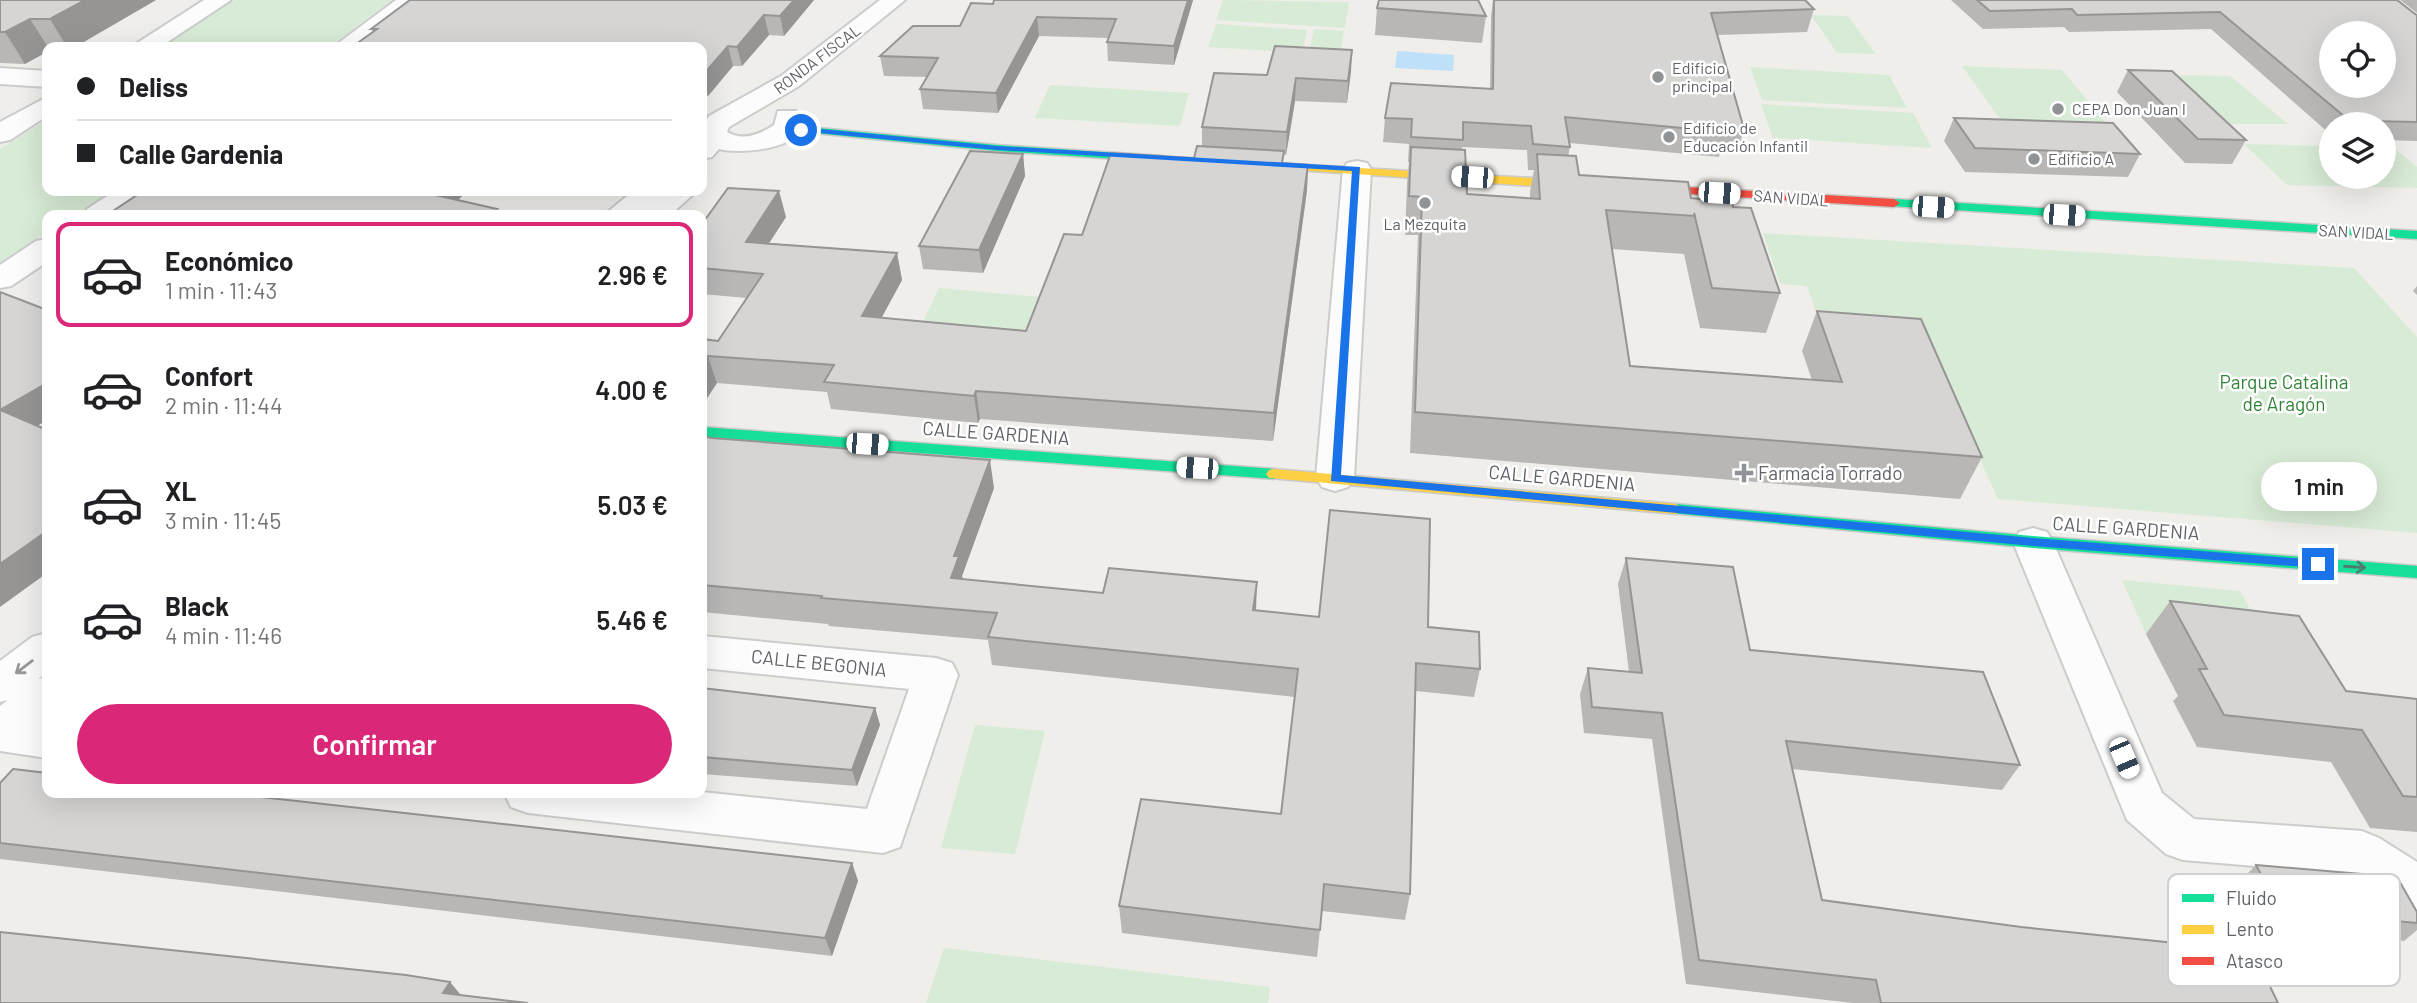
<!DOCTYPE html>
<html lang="es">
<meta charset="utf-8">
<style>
:root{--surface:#fff;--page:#f2f2f2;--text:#202124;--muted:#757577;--line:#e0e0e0;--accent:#db2777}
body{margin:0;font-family:Barlow,sans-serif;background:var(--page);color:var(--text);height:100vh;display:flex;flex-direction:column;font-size:26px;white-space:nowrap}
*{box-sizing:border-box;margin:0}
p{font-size:23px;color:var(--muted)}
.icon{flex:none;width:38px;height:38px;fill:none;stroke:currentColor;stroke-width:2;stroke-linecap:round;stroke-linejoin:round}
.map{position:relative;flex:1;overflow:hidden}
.details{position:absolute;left:42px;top:210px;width:665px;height:588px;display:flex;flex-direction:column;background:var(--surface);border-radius:14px;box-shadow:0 7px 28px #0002}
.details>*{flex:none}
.banner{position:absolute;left:42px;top:42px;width:665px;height:154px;border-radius:14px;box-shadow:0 7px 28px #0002;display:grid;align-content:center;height:154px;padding:0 35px;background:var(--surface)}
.fabs{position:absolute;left:2319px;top:21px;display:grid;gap:14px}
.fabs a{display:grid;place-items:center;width:77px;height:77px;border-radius:50%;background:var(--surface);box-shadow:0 7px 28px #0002;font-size:35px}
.end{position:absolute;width:32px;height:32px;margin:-16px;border:9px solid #1a73e8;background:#fff;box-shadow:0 0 0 4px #fff}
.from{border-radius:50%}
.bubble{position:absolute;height:49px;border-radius:24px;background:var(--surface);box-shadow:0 7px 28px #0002;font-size:23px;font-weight:600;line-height:49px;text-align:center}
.car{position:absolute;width:21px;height:42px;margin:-21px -10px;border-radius:9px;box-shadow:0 0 5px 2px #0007;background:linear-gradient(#fff 24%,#345 0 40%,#fff 0 76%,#345 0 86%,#fff 0)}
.banner b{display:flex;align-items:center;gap:24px;height:66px;font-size:26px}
.banner b+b{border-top:2px solid var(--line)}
.banner i{width:18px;height:18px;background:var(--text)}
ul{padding:12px 0 0;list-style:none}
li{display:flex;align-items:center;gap:21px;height:105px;margin:0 14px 10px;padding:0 21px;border:4px solid transparent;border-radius:14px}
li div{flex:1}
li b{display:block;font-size:26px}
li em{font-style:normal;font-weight:600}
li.selected{border-color:var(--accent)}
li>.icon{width:63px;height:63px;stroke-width:1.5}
.cta{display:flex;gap:14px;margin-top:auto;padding:14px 35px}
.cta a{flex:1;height:80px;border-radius:42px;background:var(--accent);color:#fff;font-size:28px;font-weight:600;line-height:80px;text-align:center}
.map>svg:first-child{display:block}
.green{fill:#d8ebd6}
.water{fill:#bfe0f9}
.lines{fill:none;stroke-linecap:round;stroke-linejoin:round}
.street-casing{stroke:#cbcccc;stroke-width:4}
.fast-casing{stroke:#cacacb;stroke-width:3}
.slow-casing{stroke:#cacacb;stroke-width:3}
.jam-casing{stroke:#cacacb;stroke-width:3}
.street{fill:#fdfcfc;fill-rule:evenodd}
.fast{fill:#16e098;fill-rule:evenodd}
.slow{fill:#ffcf43;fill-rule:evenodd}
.jam{fill:#f24e42;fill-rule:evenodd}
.wall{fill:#b8b7b5;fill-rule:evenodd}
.shaded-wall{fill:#969594}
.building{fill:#d6d5d3;stroke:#969594;stroke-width:2;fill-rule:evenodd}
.oneway{stroke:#507c72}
.oneway2{stroke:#96999c}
.route{fill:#1a73e8}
.poi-dot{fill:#919496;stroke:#fff;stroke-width:2.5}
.labels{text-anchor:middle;stroke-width:5;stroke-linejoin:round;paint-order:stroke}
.far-street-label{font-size:16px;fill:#5f6368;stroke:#fff}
.far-poi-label{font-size:16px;fill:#5f6368;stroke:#fff;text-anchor:start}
.park-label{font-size:19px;fill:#348238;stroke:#fff}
.street-label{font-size:19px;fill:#5f6368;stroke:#fff}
.poi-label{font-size:19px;fill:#5f6368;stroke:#fff;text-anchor:start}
.key{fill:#fff;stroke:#cfd0d2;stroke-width:2}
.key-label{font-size:19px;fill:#5f6368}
</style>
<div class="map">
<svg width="2417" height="1003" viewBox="0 0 2417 1003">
<rect width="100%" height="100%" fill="#efeeea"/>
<path class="green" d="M235,0H392L329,47H156Z
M1223,0L1349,2L1345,28L1216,20Z
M1811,15L1848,16L1876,54L1837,53Z
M1216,24L1307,30L1302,53L1208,47Z
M1314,29L1344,31L1340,56L1309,54Z
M1962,66L2062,70L2124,144L2015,140Z
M1750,67L1889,75L1907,108L1762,100Z
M2173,75L2230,76L2288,124H2228Z
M1050,85L1189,93L1180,126L1035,118Z
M1761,104L1913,113L1932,148L1773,138Z
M47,120V191H112L74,215H47V232L0,263V149Z
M2244,144L2331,146V177H2384V147L2394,148L2417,167V188L2287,185Z
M1763,233L2354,268L2417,337V533L1998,499L1927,344L1824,335L1807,286L1780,284Z
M939,288L1041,297L1021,348L914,341Z
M2122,580L2240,591L2272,649L2146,634Z
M975,725L1045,731L1015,854L941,848Z
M944,948L1270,987L1268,1003H926Z"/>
<path class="water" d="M1397,51L1454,55L1453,71L1395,68Z"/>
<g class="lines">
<defs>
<path id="street" d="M204,0H231L160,47H131Z
M396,0H422L360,47H333Z
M880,0H905L799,86L729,127L727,132C743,141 759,135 774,125L778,111H796C822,148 741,155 719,149L712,157L702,159V128L709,116L781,76Z
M0,68L47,71V87L0,84Z
M47,97V116L10,140L0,142V122Z
M1357,161L1367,163L1371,169L1354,478L1348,487L1335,491L1322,487L1316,478L1343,169L1347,163Z
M115,191H148L117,215H82L87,209Z
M633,191H697L670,215H604Z
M47,239V262L11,286L0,288V265L36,241Z
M2033,528L2047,532L2053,542L2162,793L2194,819L2362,831L2379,838L2417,862V921L2399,914L2380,892L2353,874L2183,860L2166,854L2127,820L2013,542L2019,532Z
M47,633V672L38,679L47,677V758L0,751V706L8,700L0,702V661L32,637Z
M702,636L936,658L952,663L958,675L900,847L883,853L528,813L511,807L504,793L702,792L867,809L909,689L702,668Z"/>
<path id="fast" d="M787,125L997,145L1162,156L1168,159L1162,162L997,151L783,130L781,128Z
M1894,199L2417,231V239L1890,206V200Z
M702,427L1274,469L1282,474L1274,479L702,437Z
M1676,504L2033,536L2417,566V578L2033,548L1670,513L1668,509Z"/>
<path id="slow" d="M1257,162L1565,180L1571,184L1565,188L1253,167V163Z
M1274,469L1676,504L1684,509L1676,514L1269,478L1266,474L1269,470Z"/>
<path id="jam" d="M1565,180L1894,199L1900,203L1894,207L1561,186V182Z"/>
</defs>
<use href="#street" class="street-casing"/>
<use href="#fast" class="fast-casing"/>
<use href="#slow" class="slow-casing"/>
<use href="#jam" class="jam-casing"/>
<use href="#street" class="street"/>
<use href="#fast" class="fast"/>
<use href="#slow" class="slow"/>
<use href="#jam" class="jam"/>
</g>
<path class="wall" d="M0,0H156L75,47H47L25,64L0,63Z
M814,0L784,36L769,35L742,66H733L708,96L702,95V47L373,32L371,29Z
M994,0H1193L1174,65L1108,61L1107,42L1109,38L1039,36L998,113L923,109L920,89L927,77L884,76L880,56L960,26L993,4Z
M1493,0H1805L1814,9L1807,32L1718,35L1744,129L1737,154L1720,153L1719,157L1570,143V147L1568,156L1579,175L1733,207L1780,293L1766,333L1700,328L1684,254L1612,249L1630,366L1812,380L1802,351L1817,311L1982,457L1960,499L1410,453L1418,235H1405L1407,184L1409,162H1408L1409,144L1383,142L1385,118L1490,89L1491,16ZM1462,147L1527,150L1528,170H1534L1530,192V198L1467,194Z
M1951,0H2397L2415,14L2417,15V141L2384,140V124H2331V135L2211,29L2069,32L2064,27L1983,29Z
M2400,0H2417V13Z
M1377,8L1486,16L1482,43L1375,35Z
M1352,50L1347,103L1295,101L1286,155H1283V163L1308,165L1307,190L1273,441L980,419L978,423L831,409L827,392L717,383L702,339L718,341L746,298L702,294V224L786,217L769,243L897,253L902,280L881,318L1026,331L1082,235L1194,158L1202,146V127L1267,75Z
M2128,70L2246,140L2232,164L2185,163L2117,92Z
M1954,118L2140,154L2128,177L1965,172L1944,141Z
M1023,154L1025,176L983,273L923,269L919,246Z
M2417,286V295L2413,291Z
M702,436L994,488L962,576L963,579L1256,611L1428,627L1480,669L1474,697L1416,691L1410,894L1405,920L1322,911L1317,957L1122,933L1119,906L1281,814L1295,697L992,665L988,640L829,626L828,624L702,612Z
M1626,558L1750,650L2020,765L2002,790L1792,769L1822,900L2278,1003H1853L1686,984L1652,739L1584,733L1580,694L1588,668L1629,672L1618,584Z
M2170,601L2346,691L2417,699V832L2370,828L2331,762L2197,747L2173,701L2178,696L2146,634Z
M702,688L875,708L880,725L857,786L702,774Z
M0,783L852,863L858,881L832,956L0,859Z
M2256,865L2417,912V930L2404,941L2262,927L2239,882Z"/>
<path class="shaded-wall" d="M85,0H156L75,47H67L50,19Z
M794,0H814L784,36L780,16Z
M1188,0H1193L1174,65V46Z
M764,15L769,35L742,66L737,47Z
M1037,17L1039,36L998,113L996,93Z
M30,19L48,47L47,52L25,64L5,32Z
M728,46L733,66L708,96L703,75Z
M1352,50L1351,72L1347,103L1348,81Z
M1296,78L1295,101L1286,155L1287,132Z
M1023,154L1025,176L983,273L979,250Z
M1308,165L1307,190L1273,441L1274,413Z
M435,191H468L441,215L431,194Z
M779,191L786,217L753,268L746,242Z
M497,209L499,215H490L489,214Z
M897,253L902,280L868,343L862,316Z
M708,356L717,383L702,406V365Z
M47,383V420L21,436L0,410Z
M976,391L980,419L978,423L974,396Z
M990,460L994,488L962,576L964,585L951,578L954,556Z
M47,531V573L0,607V564Z
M1257,582L1256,610H1253Z
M875,708L880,725L857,786L852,770Z
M852,863L858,881L832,956L825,938Z
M450,982L465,1000L443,993Z"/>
<path class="building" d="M0,0H85L50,19H30L5,32H0Z
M410,0H794L780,16L764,15L737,47L728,46L703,75L702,47H352L377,29H371Z
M994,0H1188L1174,46L1107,42L1116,19L1037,17L996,93L920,89L938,58L880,56L913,26H960L971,3L993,4Z
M1379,0H1478L1486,16L1377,8Z
M1494,0H1805L1814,9L1711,13L1744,129L1724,128L1726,132L1565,117L1570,147L1533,144L1531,126L1463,122V140L1411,137L1412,119L1385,118L1391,83L1493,89Z
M1977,0H2397L2415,14L2417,15V122L2367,121L2345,117L2220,12L2077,15L2072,9L1990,11ZM2331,33H2384V86H2331Z
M1275,46L1352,50L1348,81L1296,78L1287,132L1202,127L1214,73L1267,75Z
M2128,70L2172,71L2246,140L2198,139Z
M1954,118L2113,123L2140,154L1975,148Z
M1197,146L1284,151L1282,163L1308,165L1274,413L976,391L974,396L824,382L834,365L708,356L702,365V339L718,341L763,274L702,268V224L728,188L779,191L746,242L897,253L862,316L1026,331L1064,234L1082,235L1111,153L1194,158Z
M1411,147L1465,150L1467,194L1540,199L1537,154L1576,156L1579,175L1688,182L1691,198L1732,202L1733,207L1751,208L1780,293L1712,288L1694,213L1695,216L1606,210L1630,366L1842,382L1817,311L1921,319L1982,457L1415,412L1422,197L1409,196Z
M970,151L1023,154L979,250L919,246Z
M143,191H435L431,194L497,209L489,214L494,215H107Z
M0,292L47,310V383L0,410L47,430V531L0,564Z
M702,436L712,438L990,460L954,556H959L951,578L1103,593L1109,568L1257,582L1253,610L1319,617L1330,510L1430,519L1428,627L1479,632L1480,669L1416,663L1410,894L1324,884L1320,930L1119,906L1141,799L1281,814L1298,669L988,637L997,613L821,598L822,596L702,585Z
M1626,558L1733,567L1750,650L1983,672L2020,765L1786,741L1822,900L2021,927L2253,951L2278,1003H1881L1876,980L1699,960L1662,713L1592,707L1588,668L1642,673Z
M2170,601L2299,616L2346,691L2417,699V797L2403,796L2362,730L2224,715L2199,669H2207Z
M702,688L875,708L852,770L702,757Z
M13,769L47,773V793H225L852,863L825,938L0,843V783Z
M2256,865L2397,877L2417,912V923L2280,910Z
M0,932L406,975L450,982L443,993L528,1003H0Z"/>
<defs><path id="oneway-shaft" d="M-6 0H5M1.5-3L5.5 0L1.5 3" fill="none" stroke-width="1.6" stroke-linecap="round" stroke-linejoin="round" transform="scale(1.75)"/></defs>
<use class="oneway" href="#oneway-shaft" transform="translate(2355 567) rotate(4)"/>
<use class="oneway2" href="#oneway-shaft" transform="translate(24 667) rotate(143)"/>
<path class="route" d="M801,127L997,146L1360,167L1341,475L2033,538L2318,560L2324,564L2318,568L2033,546L1331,481L1352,171L997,150L798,131Z"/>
<g class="poi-dot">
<circle cx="1658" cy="77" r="7"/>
<circle cx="2058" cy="109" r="7"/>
<circle cx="1669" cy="137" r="7"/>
<circle cx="2034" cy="159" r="7"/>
<circle cx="1425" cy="203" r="7"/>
<path d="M1740.5 462.5h7v7h7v7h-7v7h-7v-7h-7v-7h7z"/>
</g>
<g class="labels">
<g class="far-street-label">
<text transform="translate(817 59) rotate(-37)" y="6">RONDA FISCAL</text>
<text transform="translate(1791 198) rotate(4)" y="6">SAN VIDAL</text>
<text transform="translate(2356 232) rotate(3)" y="6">SAN VIDAL</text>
</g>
<g class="far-poi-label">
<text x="1672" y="74">Edificio<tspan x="1672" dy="18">principal</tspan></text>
<text x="2072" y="115">CEPA Don Juan I</text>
<text x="1683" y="134">Edificio de<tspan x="1683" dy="18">Educación Infantil</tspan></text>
<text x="2048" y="165">Edificio A</text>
<text x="1425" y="230" text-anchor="middle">La Mezquita</text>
</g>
<g class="park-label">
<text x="2284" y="389">Parque Catalina<tspan x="2284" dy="22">de Aragón</tspan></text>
</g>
<g class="street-label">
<text transform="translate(996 433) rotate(4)" y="7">CALLE GARDENIA</text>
<text transform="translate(1562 478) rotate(5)" y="7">CALLE GARDENIA</text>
<text transform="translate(2126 528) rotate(4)" y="7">CALLE GARDENIA</text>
<text transform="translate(819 663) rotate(6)" y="7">CALLE BEGONIA</text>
</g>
<g class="poi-label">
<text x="1758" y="480">Farmacia Torrado</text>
</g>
</g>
<rect x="2168" y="874" width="232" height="112" rx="10" class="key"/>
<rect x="2182" y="894" width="32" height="8" fill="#16e098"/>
<rect x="2182" y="925" width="32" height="9" fill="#ffcf43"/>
<rect x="2182" y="957" width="32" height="8" fill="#f24e42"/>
<g class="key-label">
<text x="2226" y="905">Fluido</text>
<text x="2226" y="936">Lento</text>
<text x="2226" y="968">Atasco</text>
</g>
</svg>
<div class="fabs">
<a><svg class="icon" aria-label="locate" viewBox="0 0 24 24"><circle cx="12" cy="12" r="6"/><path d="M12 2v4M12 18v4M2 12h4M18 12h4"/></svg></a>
<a><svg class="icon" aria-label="layers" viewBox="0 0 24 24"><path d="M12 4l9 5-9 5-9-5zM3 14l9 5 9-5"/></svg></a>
</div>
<i class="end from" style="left:801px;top:130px"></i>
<i class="end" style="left:2318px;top:564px"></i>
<div class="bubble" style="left:2261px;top:462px;width:116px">1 min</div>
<i class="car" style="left:1472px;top:177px;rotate:274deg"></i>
<i class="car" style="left:1719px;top:193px;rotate:94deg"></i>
<i class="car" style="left:1933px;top:207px;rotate:93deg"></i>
<i class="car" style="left:2064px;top:215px;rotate:93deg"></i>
<i class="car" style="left:867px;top:444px;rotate:94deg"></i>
<i class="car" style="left:1197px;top:468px;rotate:274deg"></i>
<i class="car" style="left:2124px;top:758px;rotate:157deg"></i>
<div class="banner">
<b><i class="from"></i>Deliss</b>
<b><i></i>Calle Gardenia</b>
</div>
<section class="details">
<ul>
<li class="selected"><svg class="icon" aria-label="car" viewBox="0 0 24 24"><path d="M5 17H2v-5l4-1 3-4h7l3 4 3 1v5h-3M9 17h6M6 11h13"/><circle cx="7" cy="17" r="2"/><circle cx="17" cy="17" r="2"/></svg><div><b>Económico</b><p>1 min · 11:43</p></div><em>2.96 €</em></li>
<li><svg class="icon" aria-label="car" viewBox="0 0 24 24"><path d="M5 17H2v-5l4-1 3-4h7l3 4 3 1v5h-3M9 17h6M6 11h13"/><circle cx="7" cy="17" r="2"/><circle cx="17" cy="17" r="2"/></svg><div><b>Confort</b><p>2 min · 11:44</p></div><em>4.00 €</em></li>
<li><svg class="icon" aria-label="car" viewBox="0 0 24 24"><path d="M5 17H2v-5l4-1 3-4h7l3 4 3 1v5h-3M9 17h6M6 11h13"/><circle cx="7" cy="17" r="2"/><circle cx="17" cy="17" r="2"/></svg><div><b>XL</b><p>3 min · 11:45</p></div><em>5.03 €</em></li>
<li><svg class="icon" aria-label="car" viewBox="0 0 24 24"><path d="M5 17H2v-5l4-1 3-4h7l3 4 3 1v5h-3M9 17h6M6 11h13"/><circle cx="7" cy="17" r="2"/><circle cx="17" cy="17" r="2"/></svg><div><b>Black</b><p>4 min · 11:46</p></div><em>5.46 €</em></li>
</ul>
<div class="cta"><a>Confirmar</a></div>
</section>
</div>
